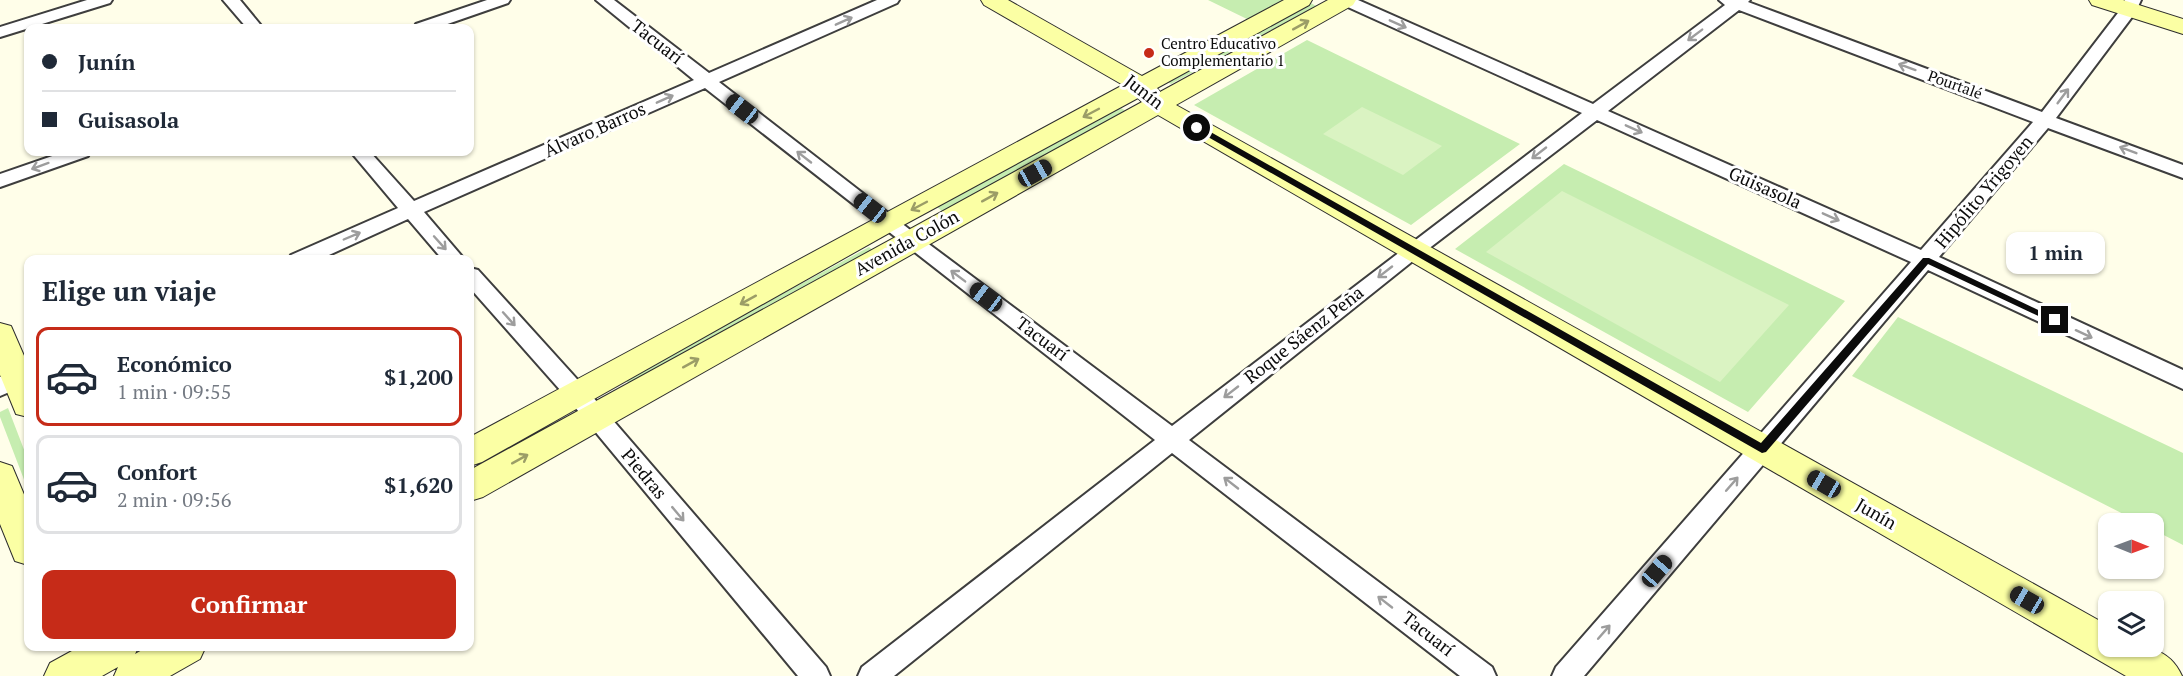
<!DOCTYPE html>
<html lang="es">
<meta charset="utf-8">
<style>
:root{--surface:#fff;--page:#f2f2f3;--text:#1f2937;--muted:#747a83;--line:#e0e1e3;--accent:#c62b18}
body{margin:0;font-family:"PT Serif",serif;background:var(--page);color:var(--text);height:100vh;display:flex;flex-direction:column;font-size:22px;white-space:nowrap}
*{box-sizing:border-box;margin:0}
p{font-size:20px;color:var(--muted)}
.icon{flex:none;width:33px;height:33px;fill:none;stroke:currentColor;stroke-width:2;stroke-linecap:round;stroke-linejoin:round}
.map{position:relative;flex:1;overflow:hidden}
.sheet{position:absolute;left:24px;top:255px;width:450px;height:396px;display:flex;flex-direction:column;background:var(--surface);border-radius:12px;box-shadow:0 2px 4px #0004}
.sheet>*{flex:none}
.top-card{position:absolute;left:24px;top:24px;width:450px;height:132px;border-radius:12px;box-shadow:0 2px 4px #0004;display:grid;align-content:center;height:132px;padding:0 18px;background:var(--surface)}
.needle{width:39px;rotate:91deg}
.tools{position:absolute;left:2098px;top:513px;display:grid;gap:12px}
.tools a{display:grid;place-items:center;width:66px;height:66px;border-radius:12px;background:var(--surface);box-shadow:0 2px 4px #0004;font-size:30px}
.end{position:absolute;width:27px;height:27px;margin:-14px;border:8px solid #0b0b0b;background:#fff;box-shadow:0 0 0 3px #fff}
.from{border-radius:50%}
.bubble{position:absolute;height:42px;border-radius:12px;background:var(--surface);box-shadow:0 2px 4px #0004;font-size:20px;font-weight:700;line-height:42px;text-align:center}
.car{position:absolute;width:18px;height:36px;margin:-18px -9px;border-radius:8px;box-shadow:0 0 4px 2px #0007;background:linear-gradient(#222 24%,#8ab4d8 0 40%,#222 0 76%,#8ab4d8 0 86%,#222 0)}
.top-card b{display:flex;align-items:center;gap:21px;height:57px;font-size:22px}
.top-card b+b{border-top:2px solid var(--line)}
.top-card i{width:15px;height:15px;background:var(--text)}
ul{padding:0;list-style:none}
li{display:flex;align-items:center;gap:18px;height:99px;margin:0 12px 9px;padding:0 6px;border:3px solid var(--line);border-radius:12px}
li div{flex:1}
li b{display:block;font-size:22px}
li em{font-style:normal;font-weight:700}
li.selected{border-color:var(--accent)}
li>.icon{width:54px;height:54px;stroke-width:1.5}
h2{padding:0 18px;font-size:27px;line-height:72px}
.action{display:flex;gap:12px;margin-top:auto;padding:12px 18px}
.action a{flex:1;height:69px;border-radius:12px;background:var(--accent);color:#fff;font-size:24px;font-weight:700;line-height:69px;text-align:center}
.map>svg:first-child{display:block}
.green{fill:#c6edb0}
.pitch{fill:#daf3c2}
.lines{fill:none;stroke-linecap:round;stroke-linejoin:round}
.street-casing{stroke:#3e3e3e;stroke-width:4}
.secondary-casing{stroke:#2d2d2d;stroke-width:2}
.street{fill:#fff;fill-rule:evenodd}
.secondary{fill:#fbffa4;fill-rule:evenodd}
.oneway{stroke:#9d9d9d}
.oneway2{stroke:#9b9d67}
.route{fill:#0b0b0b}
.poi-dot{fill:#c62b18;stroke:#fff;stroke-width:2}
.labels{text-anchor:middle;stroke-width:6;stroke-linejoin:round;paint-order:stroke}
.far-poi-label{font-size:15px;fill:#0b0b0b;stroke:#fff;text-anchor:start}
.far-street-label{font-size:15px;fill:#0b0b0b;stroke:#fff}
.street-label{font-size:18px;fill:#0b0b0b;stroke:#fff}
</style>
<div class="map">
<svg width="2183" height="676" viewBox="0 0 2183 676">
<rect width="100%" height="100%" fill="#fffee9"/>
<path class="green" d="M1208,0H1286L1249,20Z
M1311,3L1316,6L1171,84L1166,81Z
M1307,40L1520,144L1411,225L1194,105Z
M1121,108L1126,111L942,211L937,207Z
M1564,164L1845,301L1748,412L1455,249Z
M869,247L874,251L629,384L625,379Z
M1898,317L2183,453V545L2154,530V524L2141,523L1852,376Z
M8,408L28,460V490L0,417V412Z"/>
<path class="pitch" d="M1362,107L1442,146L1403,175L1323,134Z
M1562,191L1789,305L1720,382L1486,252Z"/>
<g class="lines">
<defs>
<path id="street" d="M87,0H112L110,3L0,37V27Z
M223,0H240L263,28H247Z
M487,0H510L508,3L436,28H414L416,24Z
M596,0H614L709,73L877,0H899L897,3L719,82L918,236L1172,426L1582,113L1339,3L1337,0H1358L1593,104L1725,5L1719,0H1750L1748,2L2042,112L2121,9L2125,0H2141L2135,13L2056,118L2183,165V178L2048,128L1939,257L2183,370V389L1928,270L1584,676H1552L1556,667L1911,262L1597,120L1419,256L1189,440L1492,667L1496,676H1460L1172,453L894,676H858L862,667L1155,440L705,88L424,212L465,260H443L408,219L318,260H288L291,255L398,208L351,152H370L414,201L694,80ZM1739,10L2033,122L1921,250L1608,111Z
M64,152H90L88,156L0,187V174Z
M470,268L478,270L585,388L826,667L830,676H798L569,400L470,288Z
M28,367V384L0,396V377Z"/>
<path id="secondary" d="M981,0H1008L1142,76L1284,0H1312L1309,5L1157,88L1160,92L1328,0H1356L1353,5L1176,105L2109,626V646C2139,646 2168,644 2182,676H2126L1158,115L483,497L470,501V470L1142,102L1138,98L898,228L482,462L470,466V437L1123,85L984,5Z
M2089,0H2123L2183,19V34L2092,5Z
M0,323L11,326L28,365V417L16,414L0,375Z
M0,462L12,466L28,504V565L15,561L0,524Z
M81,646H139L135,654L149,646H206L200,659L170,676H114L118,667L102,676H44L50,663Z"/>
</defs>
<use href="#street" class="street-casing"/>
<use href="#secondary" class="secondary-casing"/>
<use href="#street" class="street"/>
<use href="#secondary" class="secondary"/>
</g>
<defs><path id="oneway-shaft" d="M-6 0H5M1.5-3L5.5 0L1.5 3" fill="none" stroke-width="1.6" stroke-linecap="round" stroke-linejoin="round" transform="scale(1.5)"/></defs>
<g class="oneway">
<use href="#oneway-shaft" transform="translate(844 21) rotate(-24)"/>
<use href="#oneway-shaft" transform="translate(1398 24) rotate(24)"/>
<use href="#oneway-shaft" transform="translate(1695 35) rotate(143)"/>
<use href="#oneway-shaft" transform="translate(1907 67) rotate(-160)"/>
<use href="#oneway-shaft" transform="translate(2063 96) rotate(-53)"/>
<use href="#oneway-shaft" transform="translate(665 99) rotate(-24)"/>
<use href="#oneway-shaft" transform="translate(1634 129) rotate(24)"/>
<use href="#oneway-shaft" transform="translate(2128 150) rotate(-159)"/>
<use href="#oneway-shaft" transform="translate(1539 153) rotate(142)"/>
<use href="#oneway-shaft" transform="translate(804 157) rotate(-142)"/>
<use href="#oneway-shaft" transform="translate(40 166) rotate(160)"/>
<use href="#oneway-shaft" transform="translate(1831 217) rotate(24)"/>
<use href="#oneway-shaft" transform="translate(352 236) rotate(-23)"/>
<use href="#oneway-shaft" transform="translate(440 243) rotate(48)"/>
<use href="#oneway-shaft" transform="translate(1385 272) rotate(142)"/>
<use href="#oneway-shaft" transform="translate(958 276) rotate(-143)"/>
<use href="#oneway-shaft" transform="translate(509 319) rotate(48)"/>
<use href="#oneway-shaft" transform="translate(2084 334) rotate(25)"/>
<use href="#oneway-shaft" transform="translate(1231 392) rotate(142)"/>
<use href="#oneway-shaft" transform="translate(1231 483) rotate(-142)"/>
<use href="#oneway-shaft" transform="translate(1732 484) rotate(-49)"/>
<use href="#oneway-shaft" transform="translate(678 514) rotate(50)"/>
<use href="#oneway-shaft" transform="translate(1385 602) rotate(-142)"/>
<use href="#oneway-shaft" transform="translate(1604 632) rotate(-49)"/>
</g>
<g class="oneway2">
<use href="#oneway-shaft" transform="translate(1301 25) rotate(-29)"/>
<use href="#oneway-shaft" transform="translate(1091 113) rotate(152)"/>
<use href="#oneway-shaft" transform="translate(990 197) rotate(-29)"/>
<use href="#oneway-shaft" transform="translate(919 206) rotate(152)"/>
<use href="#oneway-shaft" transform="translate(748 300) rotate(151)"/>
<use href="#oneway-shaft" transform="translate(691 363) rotate(-29)"/>
<use href="#oneway-shaft" transform="translate(520 459) rotate(-29)"/>
</g>
<path class="route" d="M1194,126H1200L1761,443L1923,258H1929L2059,320L2055,323L2051,322L1928,264L1766,452L1762,453L1194,129Z"/>
<circle class="poi-dot" cx="1149" cy="53" r="6"/>
<g class="labels">
<g class="far-poi-label">
<text x="1161" y="49">Centro Educativo<tspan x="1161" dy="17">Complementario 1</tspan></text>
</g>
<g class="far-street-label">
<text transform="translate(1955 85) rotate(20)" y="5">Pourtalé</text>
</g>
<g class="street-label">
<text transform="translate(657 42) rotate(38)" y="6">Tacuarí</text>
<text transform="translate(1144 92) rotate(38)" y="6">Junín</text>
<text transform="translate(595 130) rotate(-24)" y="6">Álvaro Barros</text>
<text transform="translate(1765 188) rotate(24)" y="6">Guisasola</text>
<text transform="translate(1984 192) rotate(-50)" y="6">Hipólito Yrigoyen</text>
<text transform="translate(907 243) rotate(-29)" y="6">Avenida Colón</text>
<text transform="translate(1304 335) rotate(-38)" y="6">Roque Sáenz Peña</text>
<text transform="translate(1042 339) rotate(37)" y="6">Tacuarí</text>
<text transform="translate(644 474) rotate(50)" y="6">Piedras</text>
<text transform="translate(1876 514) rotate(30)" y="6">Junín</text>
<text transform="translate(1428 634) rotate(38)" y="6">Tacuarí</text>
</g>
</g>
</svg>
<div class="tools">
<a><svg class="needle" viewBox="-14 -14 28 28"><path d="M0-13l5 13h-10z" fill="#e53935"/><path d="M0 13l5-13h-10z" fill="#747a83"/></svg></a>
<a><svg class="icon" aria-label="layers" viewBox="0 0 24 24"><path d="M12 4l9 5-9 5-9-5zM3 14l9 5 9-5"/></svg></a>
</div>
<i class="end from" style="left:1197px;top:128px"></i>
<i class="end" style="left:2055px;top:320px"></i>
<div class="bubble" style="left:2006px;top:232px;width:99px">1 min</div>
<i class="car" style="left:742px;top:109px;rotate:308deg"></i>
<i class="car" style="left:1035px;top:173px;rotate:61deg"></i>
<i class="car" style="left:870px;top:208px;rotate:308deg"></i>
<i class="car" style="left:986px;top:297px;rotate:307deg"></i>
<i class="car" style="left:1824px;top:484px;rotate:300deg"></i>
<i class="car" style="left:1657px;top:571px;rotate:41deg"></i>
<i class="car" style="left:2027px;top:600px;rotate:300deg"></i>
<div class="top-card">
<b><i class="from"></i>Junín</b>
<b><i></i>Guisasola</b>
</div>
<section class="sheet">
<h2>Elige un viaje</h2>
<ul>
<li class="selected"><svg class="icon" aria-label="car" viewBox="0 0 24 24"><path d="M5 17H2v-5l4-1 3-4h7l3 4 3 1v5h-3M9 17h6M6 11h13"/><circle cx="7" cy="17" r="2"/><circle cx="17" cy="17" r="2"/></svg><div><b>Económico</b><p>1 min · 09:55</p></div><em>$1,200</em></li>
<li><svg class="icon" aria-label="car" viewBox="0 0 24 24"><path d="M5 17H2v-5l4-1 3-4h7l3 4 3 1v5h-3M9 17h6M6 11h13"/><circle cx="7" cy="17" r="2"/><circle cx="17" cy="17" r="2"/></svg><div><b>Confort</b><p>2 min · 09:56</p></div><em>$1,620</em></li>
</ul>
<div class="action"><a>Confirmar</a></div>
</section>
</div>
